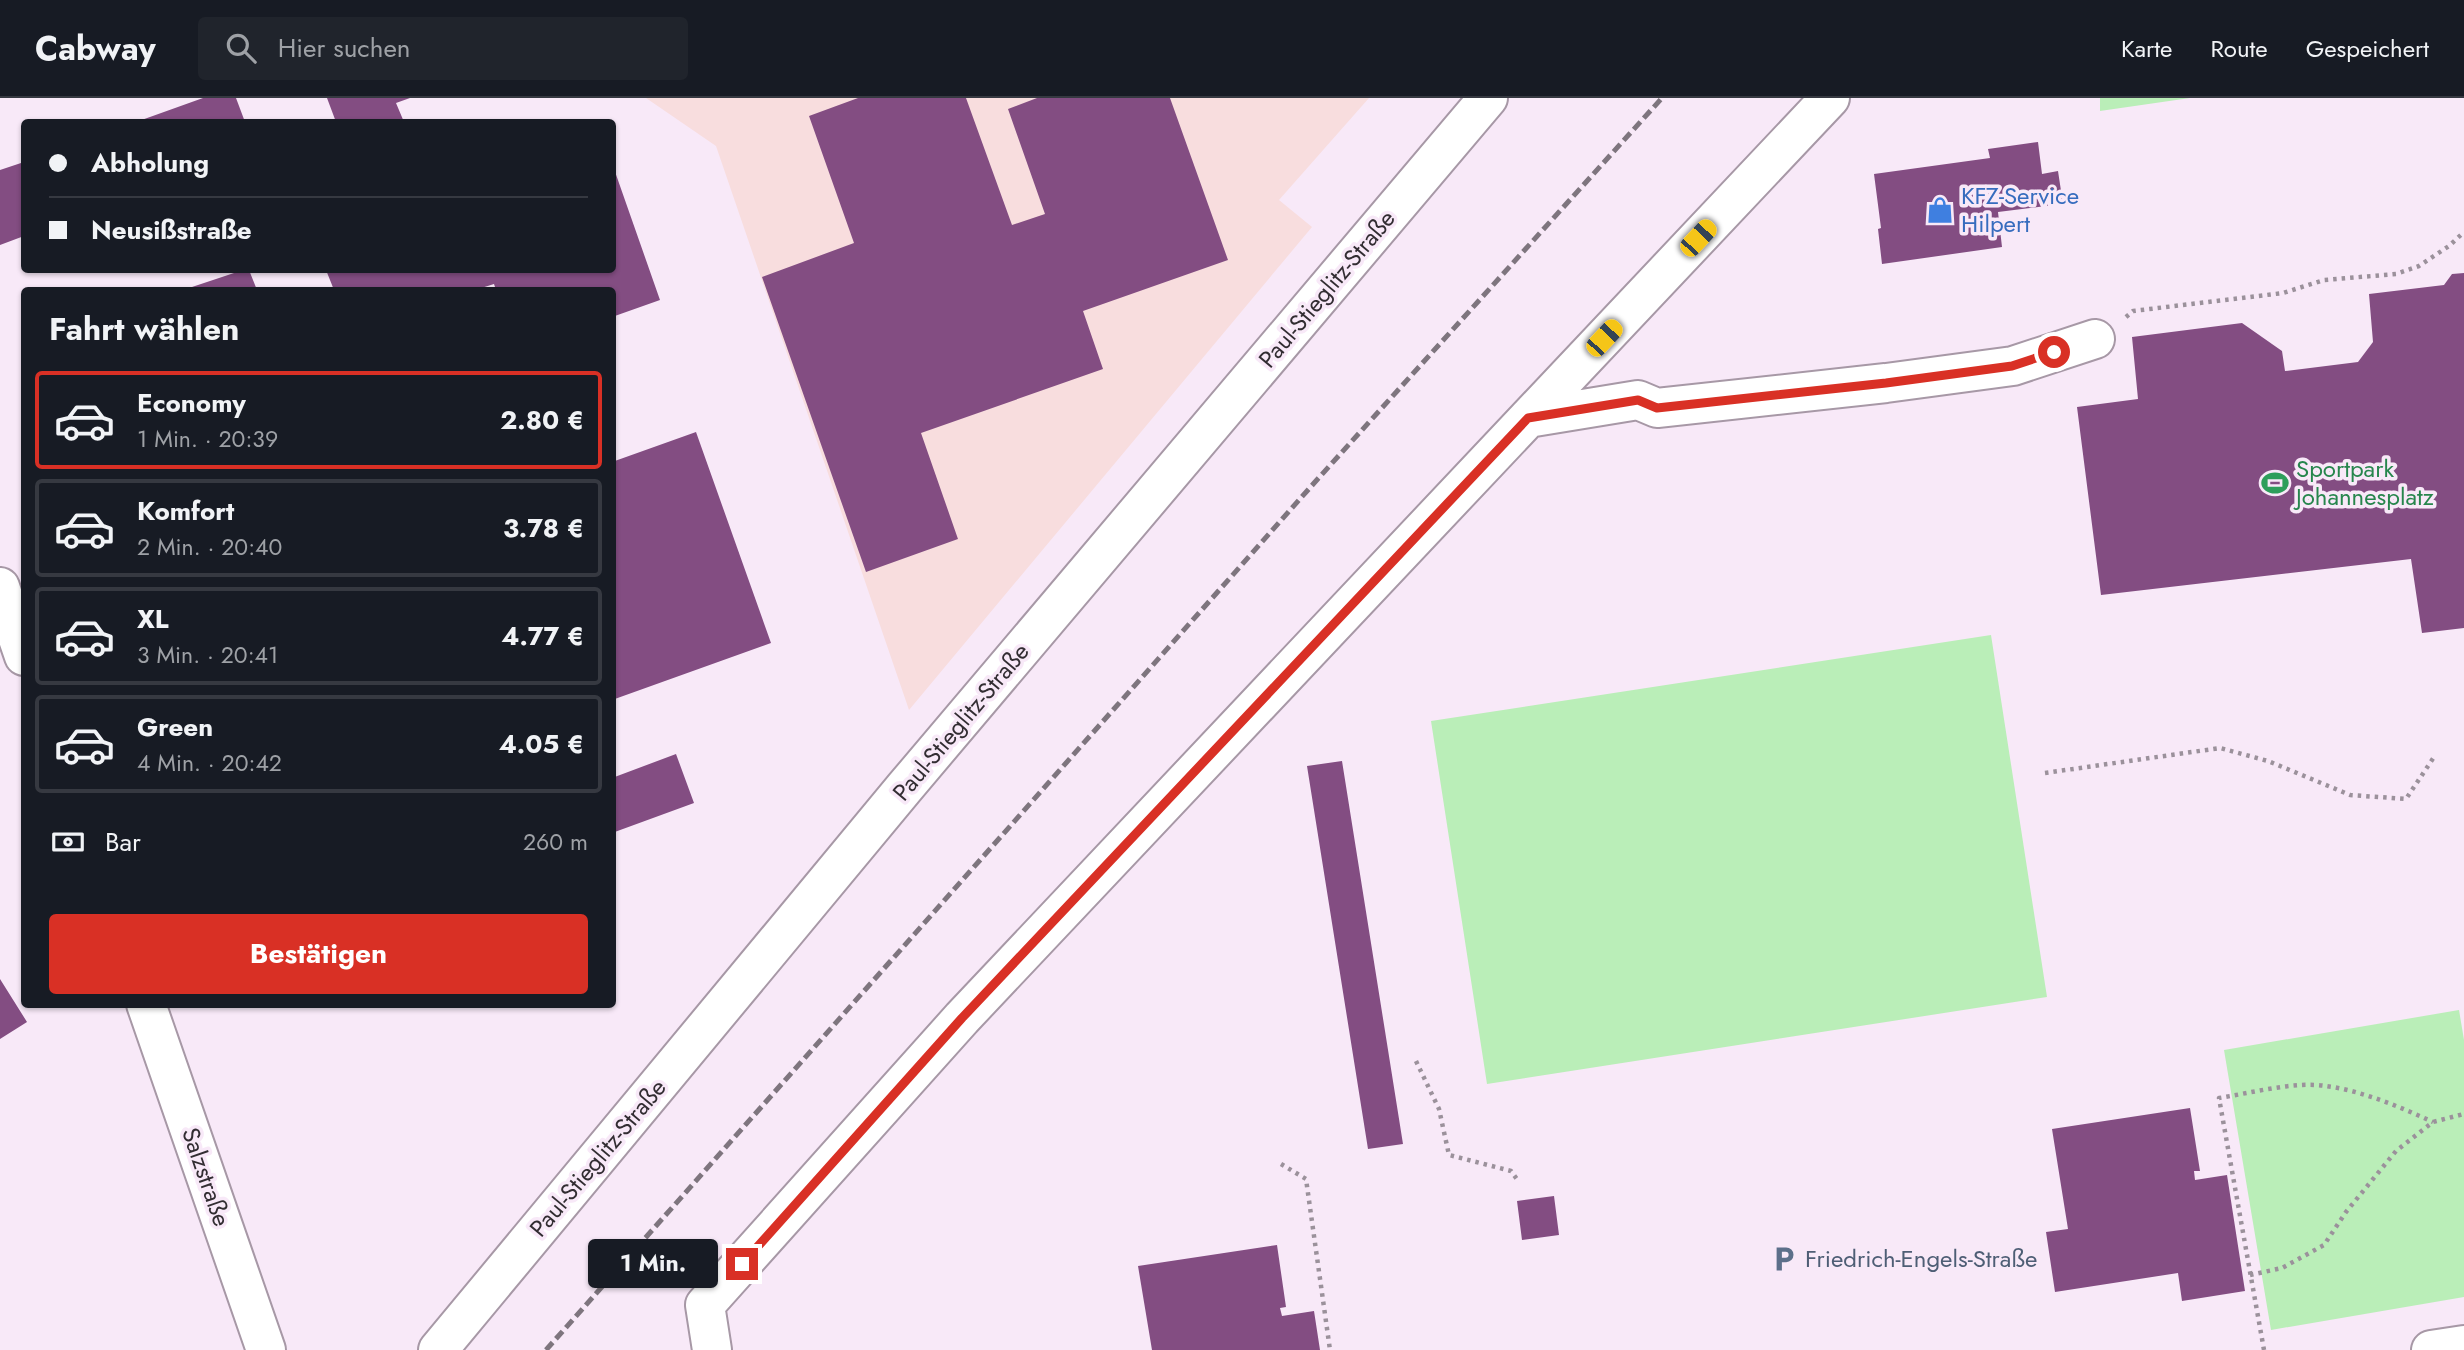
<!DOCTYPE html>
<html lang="de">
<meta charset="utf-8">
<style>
:root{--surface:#171b24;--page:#20242c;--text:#f1f3f6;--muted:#9ea1a6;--line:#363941;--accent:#d93025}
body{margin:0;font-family:Jost,sans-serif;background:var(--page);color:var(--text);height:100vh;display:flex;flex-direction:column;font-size:26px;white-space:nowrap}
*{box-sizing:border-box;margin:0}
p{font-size:23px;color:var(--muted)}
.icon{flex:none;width:38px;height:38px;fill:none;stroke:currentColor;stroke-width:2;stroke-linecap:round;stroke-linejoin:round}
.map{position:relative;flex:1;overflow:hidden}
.sheet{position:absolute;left:21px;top:189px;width:595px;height:721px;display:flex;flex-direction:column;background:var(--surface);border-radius:7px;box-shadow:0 2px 5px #0004}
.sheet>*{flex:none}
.hud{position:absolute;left:21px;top:21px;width:595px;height:154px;border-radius:7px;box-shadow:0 2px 5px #0004;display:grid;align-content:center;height:154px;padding:0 28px;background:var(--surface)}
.end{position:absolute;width:32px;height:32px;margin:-16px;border:9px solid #d93025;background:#fff;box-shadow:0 0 0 4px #fff}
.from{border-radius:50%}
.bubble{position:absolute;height:49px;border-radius:7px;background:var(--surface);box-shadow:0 2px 5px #0004;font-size:23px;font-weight:700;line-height:49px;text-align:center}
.car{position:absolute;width:21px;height:42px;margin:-21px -10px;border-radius:9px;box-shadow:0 0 5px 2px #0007;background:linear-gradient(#f5c518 24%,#345 0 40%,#f5c518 0 76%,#345 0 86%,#f5c518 0)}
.hud b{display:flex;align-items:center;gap:24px;height:66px;font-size:26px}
.hud b+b{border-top:2px solid var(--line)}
.hud i{width:18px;height:18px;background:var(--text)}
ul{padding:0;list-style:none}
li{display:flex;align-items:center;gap:21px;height:98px;margin:0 14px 10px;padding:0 14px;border:4px solid var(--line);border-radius:7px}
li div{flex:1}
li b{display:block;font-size:26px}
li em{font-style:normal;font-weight:700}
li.selected{border-color:var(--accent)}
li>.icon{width:63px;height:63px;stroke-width:1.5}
h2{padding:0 28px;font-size:32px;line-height:84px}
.pay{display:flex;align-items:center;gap:18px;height:77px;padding:0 28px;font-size:26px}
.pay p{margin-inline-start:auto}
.primary-button{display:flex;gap:14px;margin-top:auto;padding:14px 28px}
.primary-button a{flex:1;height:80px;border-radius:7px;background:var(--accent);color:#fff;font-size:28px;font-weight:700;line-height:80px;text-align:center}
header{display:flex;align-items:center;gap:42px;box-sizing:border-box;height:98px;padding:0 35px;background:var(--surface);border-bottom:2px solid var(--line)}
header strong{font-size:33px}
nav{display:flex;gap:38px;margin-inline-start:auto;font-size:24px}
.search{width:490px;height:63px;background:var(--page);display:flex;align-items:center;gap:18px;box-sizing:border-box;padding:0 24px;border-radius:7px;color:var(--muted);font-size:26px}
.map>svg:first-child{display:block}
.industrial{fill:#f8ddde}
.green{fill:#baeeb8}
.building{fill:#834d82}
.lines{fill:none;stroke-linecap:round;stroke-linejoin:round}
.minor-casing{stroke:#a798a6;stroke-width:42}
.path{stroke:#9b919b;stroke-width:4.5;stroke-dasharray:3.5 5;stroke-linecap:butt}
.minor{stroke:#fff;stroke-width:38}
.rail{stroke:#7e757e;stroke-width:5;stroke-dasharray:10 5;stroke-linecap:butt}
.route{stroke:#d93025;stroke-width:9}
.labels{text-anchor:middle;stroke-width:7;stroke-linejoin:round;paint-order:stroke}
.shop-label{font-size:24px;fill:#366cbe;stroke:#f8e9f8;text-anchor:start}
.street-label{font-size:24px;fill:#322d32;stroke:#f8e9f8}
.leisure-label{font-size:24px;fill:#27864d;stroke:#f8e9f8;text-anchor:start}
.service-label{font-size:24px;fill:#4e5e75;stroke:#f8e9f8;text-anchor:start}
</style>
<header>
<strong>Cabway</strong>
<div class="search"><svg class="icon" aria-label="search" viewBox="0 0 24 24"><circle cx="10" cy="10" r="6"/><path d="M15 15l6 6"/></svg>Hier suchen</div>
<nav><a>Karte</a><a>Route</a><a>Gespeichert</a></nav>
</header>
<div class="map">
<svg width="2464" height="1252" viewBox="0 0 2464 1252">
<rect width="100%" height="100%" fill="#f8e9f8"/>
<path class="industrial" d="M646,0H1369L1279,102L1312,129L909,612L716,48Z"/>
<path class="green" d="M2100,0H2190L2100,13Z
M1991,537L2047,899L1487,986L1431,623Z
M2459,912L2464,942V1199L2271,1232L2224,952Z"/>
<path class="building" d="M203,0H236L245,24H136Z
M327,0H410L396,5L404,24H336Z
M858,0H966L1012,127L1045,116L1008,11L1037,0H1170L1228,162L1083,213L1103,271L921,335L958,441L866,474L762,179L854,145L809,18Z
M2038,44L2042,76L2058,73L2063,106L1998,114L2002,149L1882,166L1878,131L1881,130L1874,76L1990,60L1988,51Z
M24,64V138L0,147V72Z
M613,68L660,202L612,219V192H496L494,186L475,192H334L326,172H612Z
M243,172H249L257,192H183Z
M2464,175V530L2422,535L2411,461L2101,497L2077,309L2138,301L2132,239L2242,225L2282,253L2285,273L2358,264L2373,244L2369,196L2444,187L2452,176Z
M696,334L771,545L612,602V364Z
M676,656L694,705L612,735V680Z
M1342,663L1403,1046L1368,1051L1307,668Z
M0,881L27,924L0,941Z
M2190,1010L2200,1073H2194L2195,1082L2227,1077L2245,1193L2182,1203L2178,1175L2055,1194L2046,1134L2068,1131L2052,1031Z
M1554,1098L1559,1137L1522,1142L1517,1103Z
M1277,1147L1286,1209L1280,1210L1282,1218L1314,1213L1320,1252H1152L1138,1168Z"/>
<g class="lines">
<defs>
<path id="minor" d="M1528,320L1638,302L1657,310L1886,285L2013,268L2095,241
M0,489L24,558
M146,906L266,1252
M438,1252L905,689L1488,0
M712,1252L705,1207L962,920L1830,0
M2431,1252L2464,1247"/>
</defs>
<use href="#minor" class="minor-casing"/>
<path class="path" d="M2126,219L2133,213L2283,195L2324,182L2396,176L2419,168L2449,148L2464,134
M2045,675L2220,650L2268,663L2350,697L2406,701L2434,659
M1416,963L1439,1011L1449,1057L1511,1073L1519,1084
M1281,1066L1306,1081L1330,1252
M2250,1177L2282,1170L2324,1147L2346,1114L2396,1053L2433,1024L2464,1016
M2264,1252L2219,1000C2251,995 2295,983 2326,988C2363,993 2400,1009 2433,1024"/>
<use href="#minor" class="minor"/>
<path class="rail" d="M546,1252L1315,384L1662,0"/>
</g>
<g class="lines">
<path class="route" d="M742,1166L962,920L1528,320L1638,302L1657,310L1886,285L2012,268L2054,254"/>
</g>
<defs>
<symbol id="shop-bare" viewBox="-9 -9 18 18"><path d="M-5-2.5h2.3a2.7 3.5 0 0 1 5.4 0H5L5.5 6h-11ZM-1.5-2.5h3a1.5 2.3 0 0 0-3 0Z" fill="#3f7fe0" stroke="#f8e9f8" stroke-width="2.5" paint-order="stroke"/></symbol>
<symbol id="stadium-bare" viewBox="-9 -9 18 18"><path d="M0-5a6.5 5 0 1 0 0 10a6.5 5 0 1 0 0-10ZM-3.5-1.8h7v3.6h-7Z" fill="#2e9e5b" stroke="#f8e9f8" stroke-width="2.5" paint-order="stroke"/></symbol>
<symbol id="parking-bare" viewBox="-9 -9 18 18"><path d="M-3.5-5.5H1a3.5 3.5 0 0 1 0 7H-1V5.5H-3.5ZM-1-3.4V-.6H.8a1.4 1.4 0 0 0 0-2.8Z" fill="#5c6f8a" stroke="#f8e9f8" stroke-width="2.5" paint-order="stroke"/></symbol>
</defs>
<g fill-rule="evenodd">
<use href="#shop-bare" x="1921" y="93" width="38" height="38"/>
<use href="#stadium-bare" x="2256" y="366" width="38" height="38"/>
<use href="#parking-bare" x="1765" y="1142" width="38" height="38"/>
</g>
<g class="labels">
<g class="shop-label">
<text x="1961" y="106">KFZ-Service<tspan x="1961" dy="28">Hilpert</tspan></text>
</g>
<g class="street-label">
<text transform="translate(1327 191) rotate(-50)" y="8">Paul-Stieglitz-Straße</text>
<text transform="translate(961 624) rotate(-50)" y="8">Paul-Stieglitz-Straße</text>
<text transform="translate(598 1060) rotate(-50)" y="8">Paul-Stieglitz-Straße</text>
<text transform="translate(206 1079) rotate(71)" y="8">Salzstraße</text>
</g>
<g class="leisure-label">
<text x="2296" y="379">Sportpark<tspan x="2296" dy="28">Johannesplatz</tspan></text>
</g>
<g class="service-label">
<text x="1805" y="1169">Friedrich-Engels-Straße</text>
</g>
</g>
</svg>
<i class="end from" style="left:2054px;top:254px"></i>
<i class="end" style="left:742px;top:1166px"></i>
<div class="bubble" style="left:588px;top:1141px;width:130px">1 Min.</div>
<i class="car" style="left:1698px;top:140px;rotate:43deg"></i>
<i class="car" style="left:1604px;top:240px;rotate:43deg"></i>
<div class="hud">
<b><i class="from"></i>Abholung</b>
<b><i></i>Neusißstraße</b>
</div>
<section class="sheet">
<h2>Fahrt wählen</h2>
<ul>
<li class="selected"><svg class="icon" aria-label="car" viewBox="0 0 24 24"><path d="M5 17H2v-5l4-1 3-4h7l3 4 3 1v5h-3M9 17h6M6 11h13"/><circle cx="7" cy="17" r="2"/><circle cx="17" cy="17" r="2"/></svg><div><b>Economy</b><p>1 Min. · 20:39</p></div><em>2.80 €</em></li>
<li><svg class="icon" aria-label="car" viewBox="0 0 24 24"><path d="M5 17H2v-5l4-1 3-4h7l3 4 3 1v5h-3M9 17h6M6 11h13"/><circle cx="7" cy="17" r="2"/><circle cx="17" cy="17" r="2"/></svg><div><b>Komfort</b><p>2 Min. · 20:40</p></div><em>3.78 €</em></li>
<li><svg class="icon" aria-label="car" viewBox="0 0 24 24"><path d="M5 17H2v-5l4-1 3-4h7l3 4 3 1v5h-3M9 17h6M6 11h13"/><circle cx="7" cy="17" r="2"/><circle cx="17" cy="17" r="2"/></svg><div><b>XL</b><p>3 Min. · 20:41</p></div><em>4.77 €</em></li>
<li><svg class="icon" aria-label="car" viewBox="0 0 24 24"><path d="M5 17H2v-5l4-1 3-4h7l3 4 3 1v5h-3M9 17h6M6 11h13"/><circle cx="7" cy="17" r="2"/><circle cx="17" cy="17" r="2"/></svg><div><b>Green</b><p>4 Min. · 20:42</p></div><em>4.05 €</em></li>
</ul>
<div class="pay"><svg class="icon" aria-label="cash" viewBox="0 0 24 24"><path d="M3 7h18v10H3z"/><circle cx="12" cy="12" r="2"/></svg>Bar<p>260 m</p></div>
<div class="primary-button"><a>Bestätigen</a></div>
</section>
</div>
